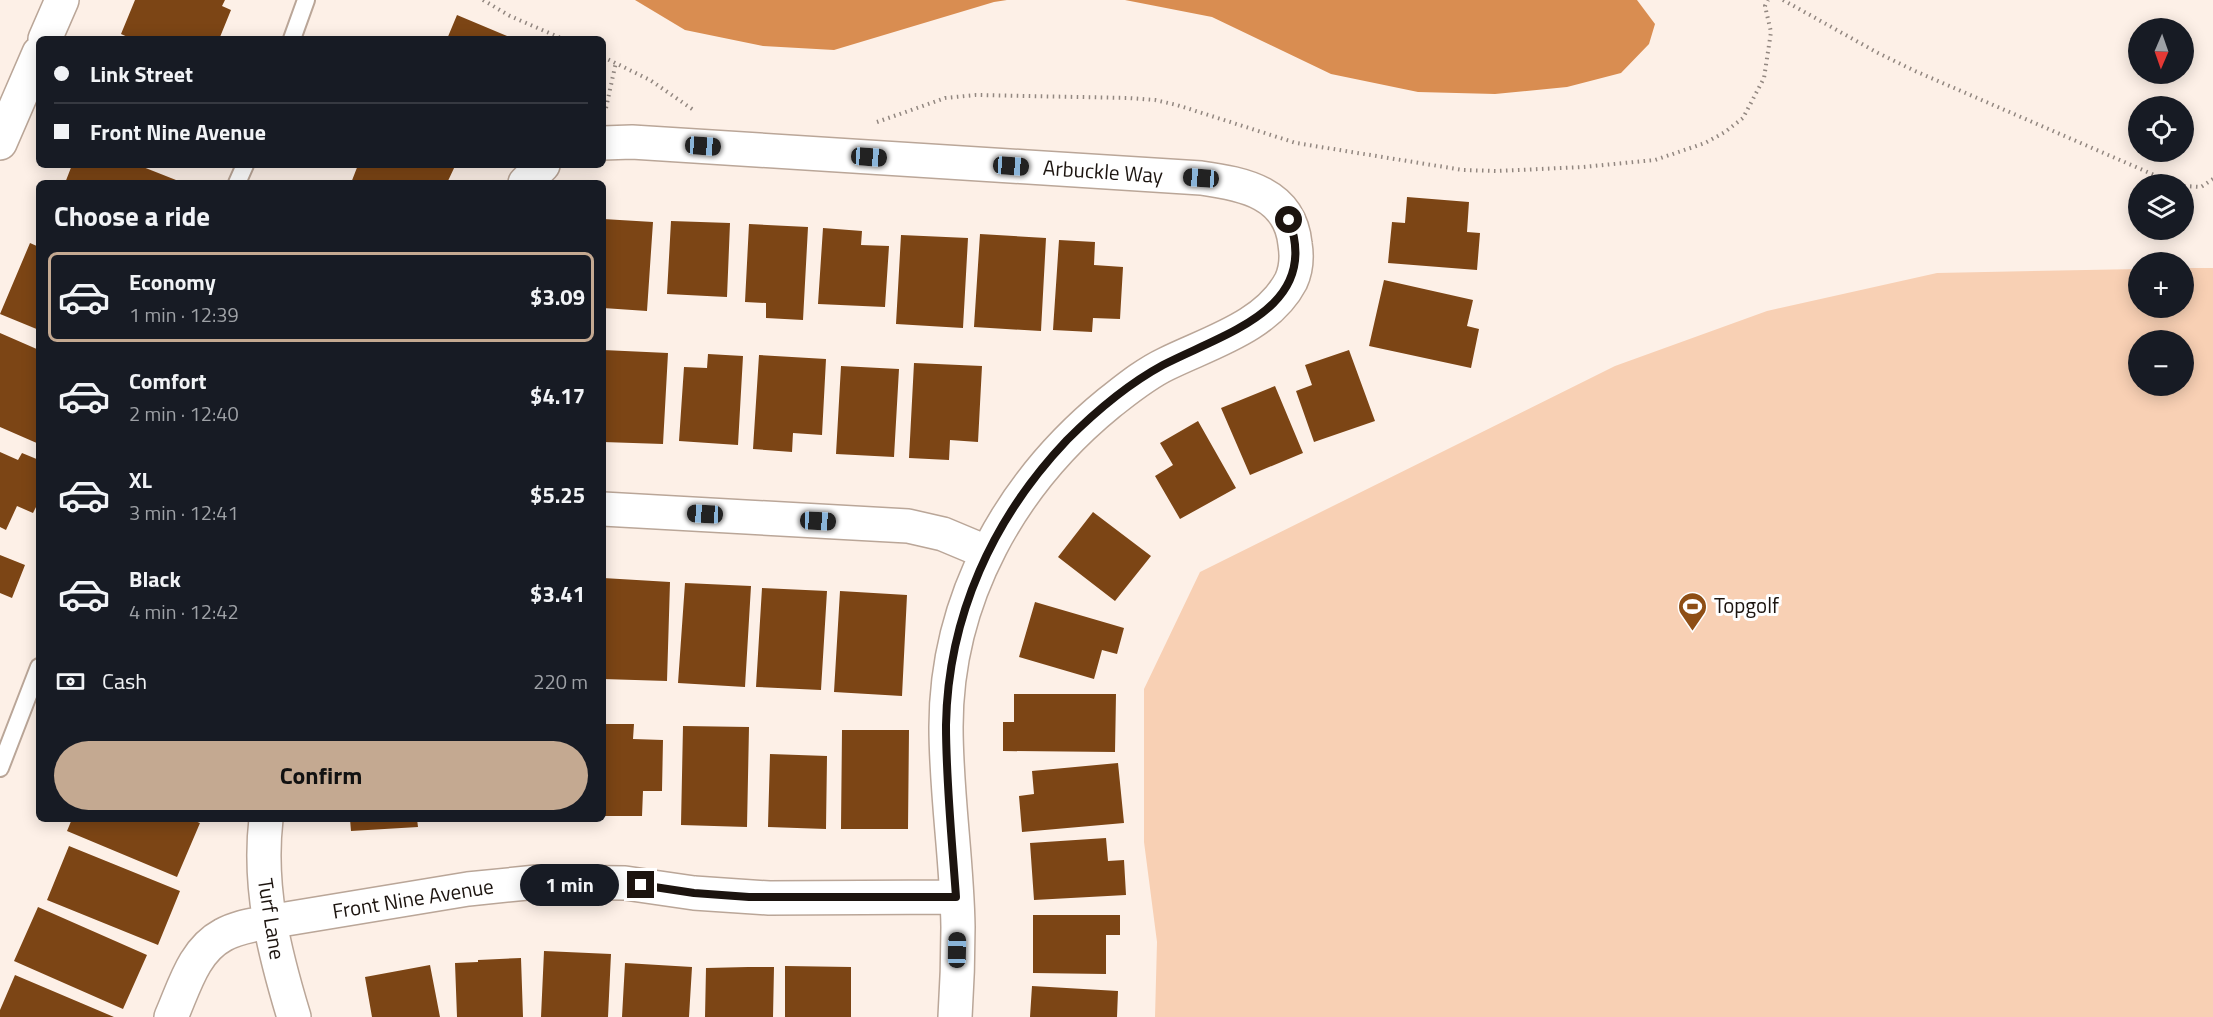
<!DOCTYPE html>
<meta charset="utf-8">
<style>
:root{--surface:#171b24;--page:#20242c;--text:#f1f3f6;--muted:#9ea1a6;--line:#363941;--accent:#c4a991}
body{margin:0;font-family:"Titillium Web",sans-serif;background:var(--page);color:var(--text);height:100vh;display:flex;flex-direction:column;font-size:22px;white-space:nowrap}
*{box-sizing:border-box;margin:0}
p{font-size:20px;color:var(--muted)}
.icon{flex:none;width:33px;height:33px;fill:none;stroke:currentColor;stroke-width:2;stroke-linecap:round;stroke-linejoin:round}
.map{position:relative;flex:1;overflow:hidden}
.side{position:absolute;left:36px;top:180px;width:570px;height:642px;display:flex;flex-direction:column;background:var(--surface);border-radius:9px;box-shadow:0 3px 15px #0003}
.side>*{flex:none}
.hud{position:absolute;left:36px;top:36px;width:570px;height:132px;border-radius:9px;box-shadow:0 3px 15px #0003;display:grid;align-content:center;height:132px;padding:0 18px;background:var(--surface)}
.needle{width:39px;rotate:182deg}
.tools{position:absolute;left:2128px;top:18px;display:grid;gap:12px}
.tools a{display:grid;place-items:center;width:66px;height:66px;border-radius:50%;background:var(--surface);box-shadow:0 3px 15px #0003;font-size:30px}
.end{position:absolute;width:27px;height:27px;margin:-14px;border:8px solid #1c140f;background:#fff;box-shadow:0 0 0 3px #fff}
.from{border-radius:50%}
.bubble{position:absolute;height:42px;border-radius:21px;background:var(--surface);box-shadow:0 3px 15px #0003;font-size:20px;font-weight:700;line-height:42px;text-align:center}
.car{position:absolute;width:18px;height:36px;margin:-18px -9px;border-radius:8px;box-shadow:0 0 4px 2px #0007;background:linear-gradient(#222 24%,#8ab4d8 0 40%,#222 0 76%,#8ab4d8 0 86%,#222 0)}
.hud b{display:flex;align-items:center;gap:21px;height:57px;font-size:22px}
.hud b+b{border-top:2px solid var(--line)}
.hud i{width:15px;height:15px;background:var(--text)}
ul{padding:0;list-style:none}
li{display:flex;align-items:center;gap:18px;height:90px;margin:0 12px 9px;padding:0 6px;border:3px solid transparent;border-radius:9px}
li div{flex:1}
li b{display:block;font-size:22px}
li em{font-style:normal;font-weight:700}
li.on{border-color:var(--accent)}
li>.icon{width:54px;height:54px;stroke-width:1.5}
h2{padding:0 18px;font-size:27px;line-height:72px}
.pay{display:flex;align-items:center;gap:15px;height:66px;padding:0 18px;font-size:22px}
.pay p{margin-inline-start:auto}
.button{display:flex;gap:12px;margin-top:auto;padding:12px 18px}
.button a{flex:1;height:69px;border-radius:36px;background:var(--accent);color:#111;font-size:24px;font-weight:700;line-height:69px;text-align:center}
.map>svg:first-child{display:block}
.garden{fill:#f8d0b4;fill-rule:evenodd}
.water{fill:#d98d51}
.building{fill:#7c4515}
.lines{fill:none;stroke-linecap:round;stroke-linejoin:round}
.lane-casing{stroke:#baa698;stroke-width:20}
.street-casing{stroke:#baa698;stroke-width:36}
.path{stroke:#928780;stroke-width:4;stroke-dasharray:1.5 4.5;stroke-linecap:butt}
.lane{stroke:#fff;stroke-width:16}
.street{stroke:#fff;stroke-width:33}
.route{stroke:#1c140f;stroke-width:8}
.labels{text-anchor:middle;stroke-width:6;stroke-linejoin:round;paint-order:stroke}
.street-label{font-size:21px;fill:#1c140f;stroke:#fff}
.poi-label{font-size:21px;fill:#1c140f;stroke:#fff;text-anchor:start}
</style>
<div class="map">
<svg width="2213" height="1017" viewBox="0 0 2213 1017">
<rect width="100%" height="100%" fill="#fdf0e7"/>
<path class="garden" d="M2184,268H2213V1017H1155L1157,942L1144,842V689L1200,572L1615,366L1767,311L1937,273L2139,269V308H2184ZM2139,340H2184V386H2139Z"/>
<path class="water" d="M635,0H1007L994,2L834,50L763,46L685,30Z
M1125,0H1637L1655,24L1649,44L1621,73L1567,87L1495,94L1418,92L1331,74L1212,17Z"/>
<path class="building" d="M135,0H225L222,6L231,10L220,37L224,39H132L121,34Z
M457,15L514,39H447Z
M72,165H138L176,180L175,183H65Z
M358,165H452L455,166L447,183H351Z
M1407,197L1469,202L1467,232L1480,233L1477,270L1388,263L1392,222L1405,223Z
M603,219L653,222L647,311L603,308Z
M671,221L730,223L727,297L667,294Z
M749,224L808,227L803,320L766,318V303L745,302Z
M823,228L862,231L861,245L889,246L885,307L818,304Z
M980,234L1046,238L1041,331L974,327Z
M901,235L968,238L963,328L896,324Z
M1059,240L1095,242L1094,265L1123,267L1120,319L1093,318L1092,332L1053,330Z
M30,243L39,247V330L0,314Z
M1384,280L1473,300L1467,326L1479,329L1471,368L1369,346Z
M0,333L39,350V444L0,427Z
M603,350L668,353L663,444L603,442Z
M1349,350L1375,421L1314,442L1296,391L1312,385L1305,365Z
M708,354L743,356L738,445L679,441L684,367L707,368Z
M759,355L826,359L822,435L793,433L792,452L753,449Z
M914,363L982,366L978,442L950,440L949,460L909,458Z
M841,366L899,369L894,457L836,454Z
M1275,386L1303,453L1250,475L1221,408Z
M1198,421L1236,488L1180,519L1155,476L1173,465L1160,443Z
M0,452L18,460L22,453L39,460V501L33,513L17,506L6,530L0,527Z
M1093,512L1151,556L1115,601L1058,557Z
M0,555L25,565L12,598L0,593Z
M603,578L670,582L667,681L603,679Z
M685,583L751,586L745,687L678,683Z
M762,588L827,591L821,690L756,687Z
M840,591L907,595L902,696L834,692Z
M1035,602L1124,628L1117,654L1102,650L1094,679L1019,657Z
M1014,694H1116L1115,752L1003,751V722H1014Z
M603,724H634L633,739L663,740L662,791H643L642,816H603Z
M683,726L749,727L747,827L681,825Z
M842,730H909L908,829H841Z
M770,754L827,756L826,829L768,827Z
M1118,763L1124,823L1022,832L1019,796L1034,794L1032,771Z
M72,819H190L200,823L177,877L67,831Z
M350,819H417L418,827L351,831Z
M1106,838L1108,861L1124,860L1126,895L1034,900L1030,843Z
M69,846L180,891L158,945L47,900Z
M38,907L147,955L123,1009L14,961Z
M1033,915H1120V935H1106V974L1033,973Z
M544,951L611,954L608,1017H541Z
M521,958L523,1017H457L455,963L478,962V960Z
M625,963L692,967L689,1017H622Z
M430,965L440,1017H372L365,977Z
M785,966L851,967V1017H785Z
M748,967H774L773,1017H705L706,968Z
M15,975L114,1017H0V1010Z
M1032,986L1118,991L1117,1017H1030Z"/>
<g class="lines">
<defs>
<path id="lane" d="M292,39L306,0
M237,183L245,165
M0,768L39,667"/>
<path id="street" d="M45,39L62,0
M0,143L39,53
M603,143L632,142L1201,178C1244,184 1290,193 1295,244C1297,256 1296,270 1291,281C1267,327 1208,343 1166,364C1145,374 1127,389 1109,403C1011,483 946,598 946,727C946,794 957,860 958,927C958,957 957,987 955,1017
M525,183L543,165
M603,509L908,526L943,534L986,552
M266,819C258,888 274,951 294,1017
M171,1017C184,988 193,951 223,935C237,927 253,925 268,922L468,889L537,882L625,883L694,893L769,898L956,897"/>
</defs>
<use href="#lane" class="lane-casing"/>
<use href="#street" class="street-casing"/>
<path class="path" d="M483,0L510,16L563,39
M1783,0L1878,53L1915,71L2175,184
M603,57L650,80L695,111
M606,108L616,62
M877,122L945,98L976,95L1129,98L1155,100L1177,105L1296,143L1463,170L1497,171L1583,167L1655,160L1705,143L1725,132L1743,118L1764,78L1771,32L1765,6L1768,0
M2184,186L2201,187L2213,179"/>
<use href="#lane" class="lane"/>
<use href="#street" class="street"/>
</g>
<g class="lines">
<path class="route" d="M641,885L694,893L749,897H956C952,840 946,782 946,725C948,616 993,518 1067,440C1095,412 1128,384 1163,365C1222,334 1322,309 1289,220"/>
</g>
<defs>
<symbol id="stadium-pin" viewBox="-11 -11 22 30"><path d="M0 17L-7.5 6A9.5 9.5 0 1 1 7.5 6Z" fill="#8e4e15" stroke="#fff"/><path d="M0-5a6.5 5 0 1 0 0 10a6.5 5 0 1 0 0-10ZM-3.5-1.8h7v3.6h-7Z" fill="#fff"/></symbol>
</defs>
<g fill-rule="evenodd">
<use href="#stadium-pin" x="1676" y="590" width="33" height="45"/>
</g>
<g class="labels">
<g class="street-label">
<text transform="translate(1103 172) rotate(4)" y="7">Arbuckle Way</text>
<text transform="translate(413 899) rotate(-9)" y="7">Front Nine Avenue</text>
<text transform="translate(271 919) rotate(81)" y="7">Turf Lane</text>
</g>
<g class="poi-label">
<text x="1714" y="613">Topgolf</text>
</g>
</g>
</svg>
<div class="tools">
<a><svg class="needle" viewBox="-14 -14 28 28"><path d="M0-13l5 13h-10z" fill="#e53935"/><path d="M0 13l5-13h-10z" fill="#9ea1a6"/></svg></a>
<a><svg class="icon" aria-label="locate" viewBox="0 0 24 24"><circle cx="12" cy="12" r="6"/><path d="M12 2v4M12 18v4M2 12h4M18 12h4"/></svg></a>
<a><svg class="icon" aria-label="layers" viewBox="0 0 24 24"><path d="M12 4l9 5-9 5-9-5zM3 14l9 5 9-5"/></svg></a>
<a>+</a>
<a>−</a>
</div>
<i class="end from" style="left:1289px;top:220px"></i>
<i class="end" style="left:641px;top:885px"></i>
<div class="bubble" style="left:520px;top:864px;width:99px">1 min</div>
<i class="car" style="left:703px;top:146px;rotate:94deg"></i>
<i class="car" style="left:869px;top:157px;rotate:94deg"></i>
<i class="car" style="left:1011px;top:166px;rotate:94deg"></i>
<i class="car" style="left:1201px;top:178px;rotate:274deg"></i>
<i class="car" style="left:705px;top:514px;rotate:273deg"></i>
<i class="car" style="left:818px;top:521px;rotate:93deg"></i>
<i class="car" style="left:957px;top:950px;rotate:1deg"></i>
<div class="hud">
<b><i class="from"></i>Link Street</b>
<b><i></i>Front Nine Avenue</b>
</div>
<section class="side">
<h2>Choose a ride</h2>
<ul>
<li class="on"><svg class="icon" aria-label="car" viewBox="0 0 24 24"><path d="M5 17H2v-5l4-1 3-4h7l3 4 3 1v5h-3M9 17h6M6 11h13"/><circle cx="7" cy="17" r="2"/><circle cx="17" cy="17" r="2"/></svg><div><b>Economy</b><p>1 min · 12:39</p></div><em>$3.09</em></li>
<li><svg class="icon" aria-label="car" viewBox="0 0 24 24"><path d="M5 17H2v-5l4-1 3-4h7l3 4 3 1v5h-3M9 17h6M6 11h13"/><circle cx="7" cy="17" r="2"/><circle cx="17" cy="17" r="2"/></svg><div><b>Comfort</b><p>2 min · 12:40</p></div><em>$4.17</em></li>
<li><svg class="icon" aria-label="car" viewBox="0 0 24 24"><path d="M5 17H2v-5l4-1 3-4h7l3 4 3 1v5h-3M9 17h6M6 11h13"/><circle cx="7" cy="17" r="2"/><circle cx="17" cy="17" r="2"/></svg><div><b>XL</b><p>3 min · 12:41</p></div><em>$5.25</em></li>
<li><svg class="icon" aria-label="car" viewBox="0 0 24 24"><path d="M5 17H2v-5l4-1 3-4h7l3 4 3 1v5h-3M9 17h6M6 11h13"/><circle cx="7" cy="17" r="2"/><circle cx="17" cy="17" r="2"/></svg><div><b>Black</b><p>4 min · 12:42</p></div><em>$3.41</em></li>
</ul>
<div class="pay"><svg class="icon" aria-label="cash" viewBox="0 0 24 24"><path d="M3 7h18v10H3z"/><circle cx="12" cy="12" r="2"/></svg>Cash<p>220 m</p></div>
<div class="button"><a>Confirm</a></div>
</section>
</div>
